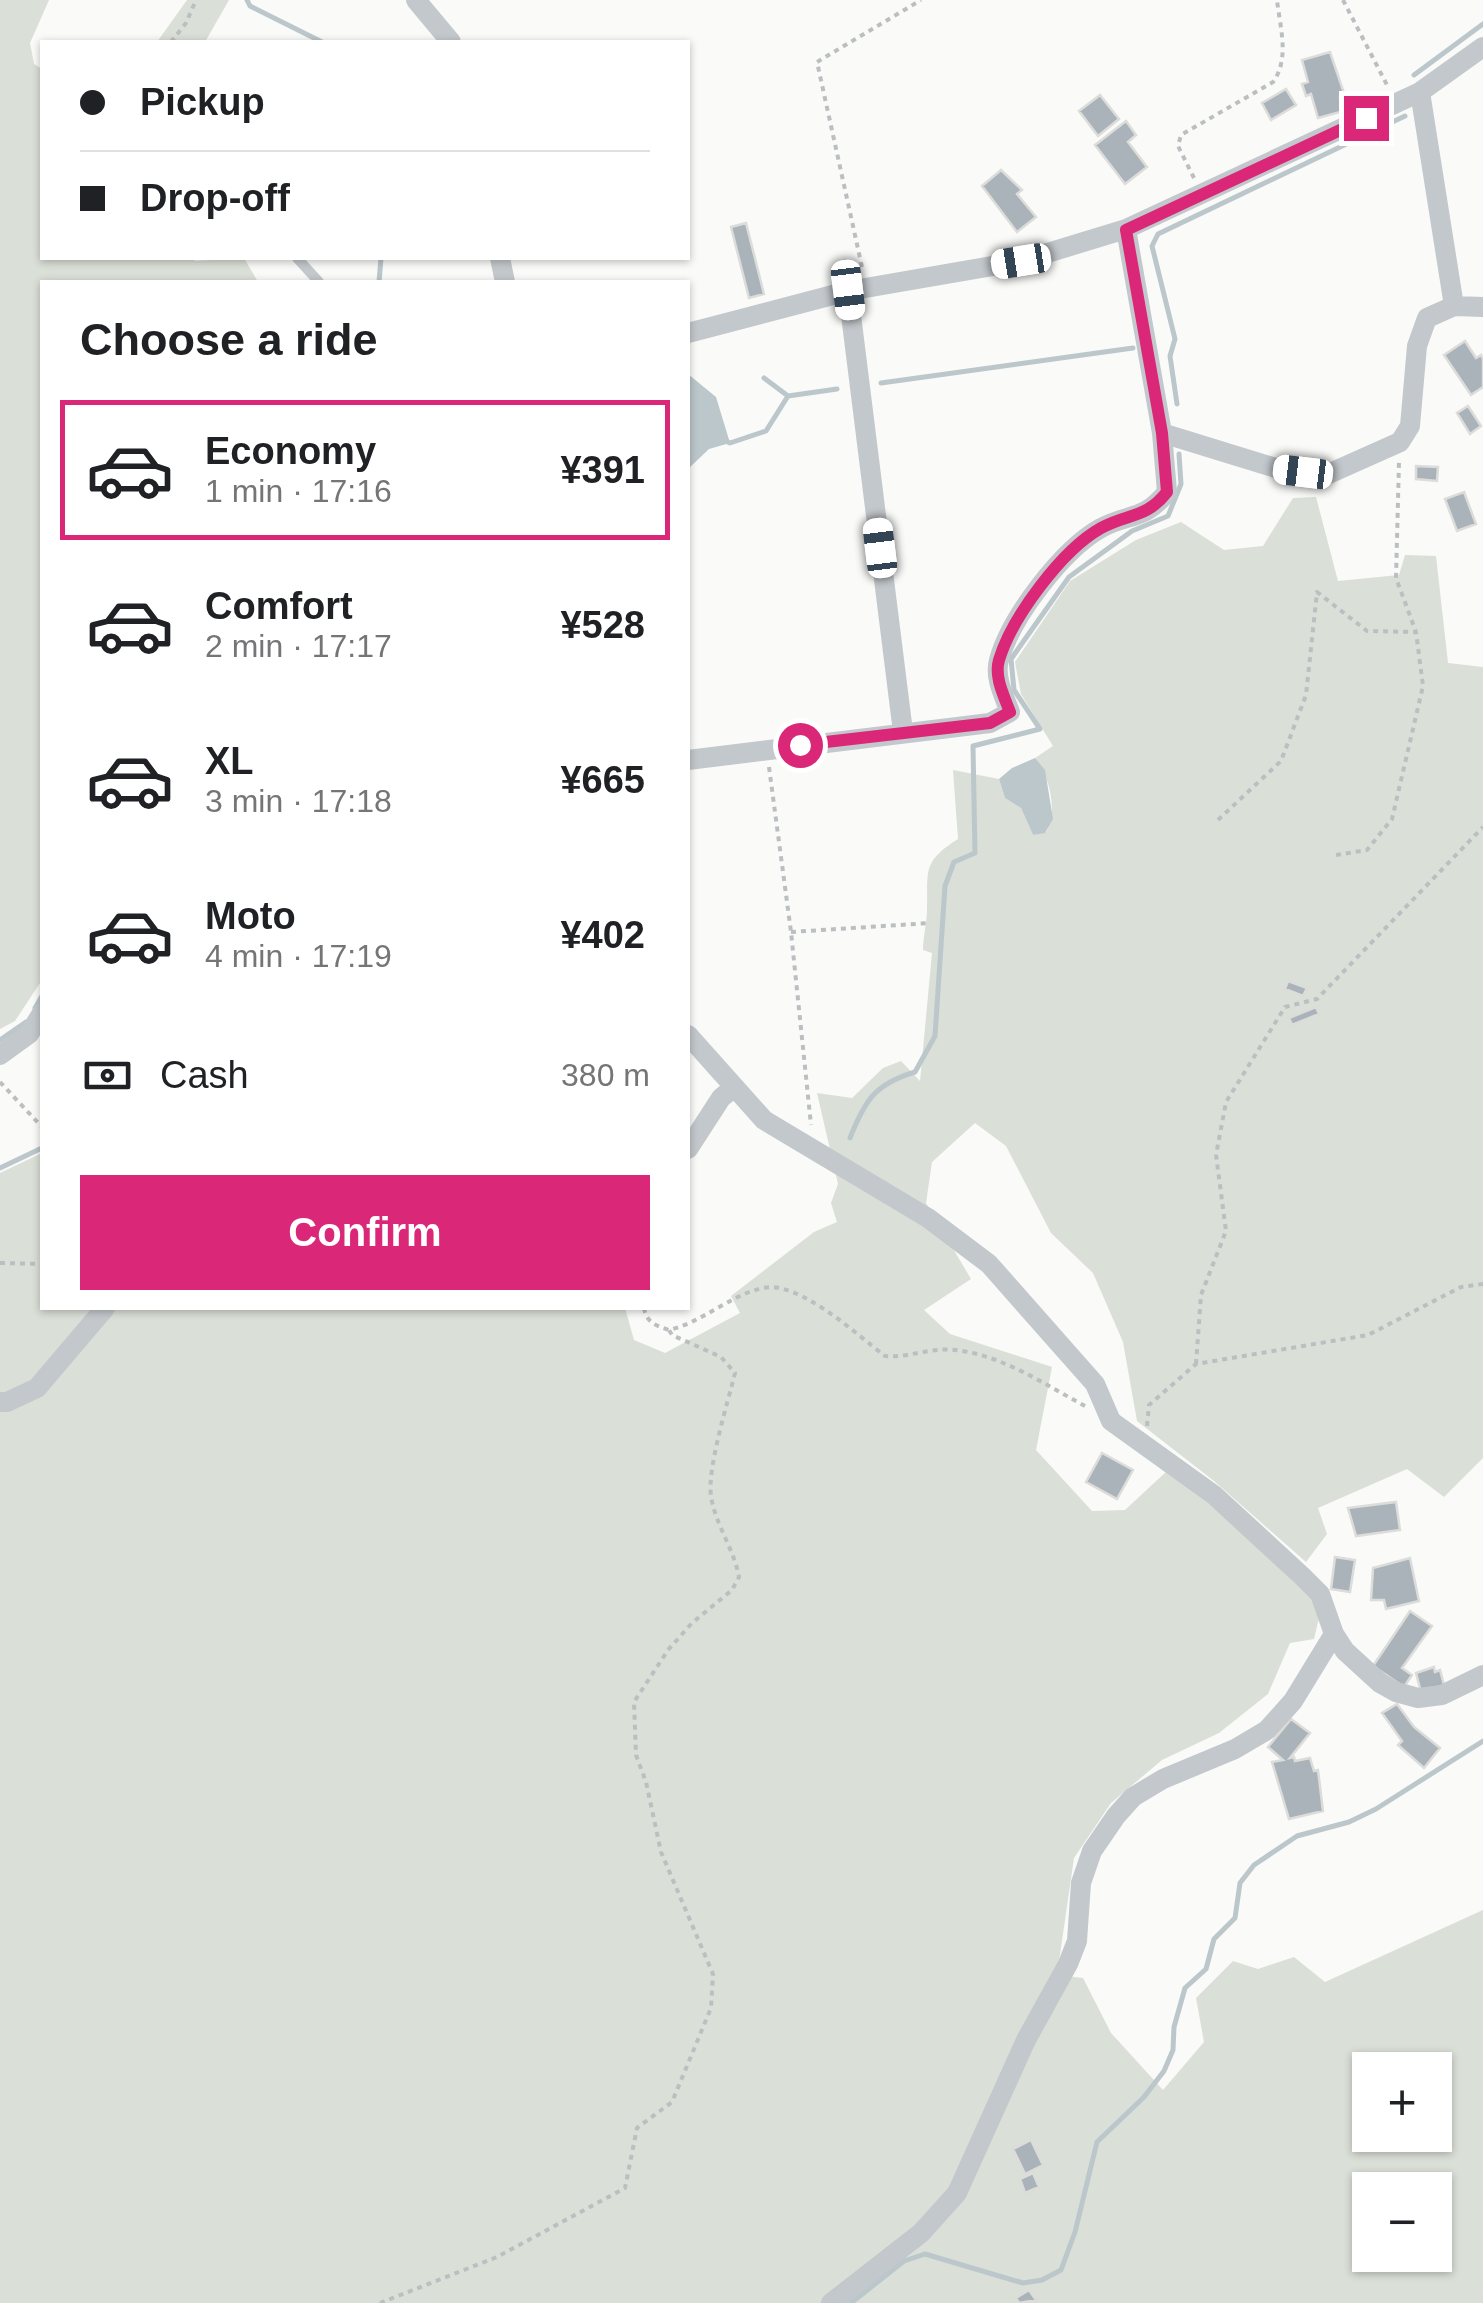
<!DOCTYPE html>
<meta charset="utf-8">
<style>
:root{--surface:#fff;--page:#f2f2f2;--text:#202124;--muted:#757577;--line:#e0e0e0;--accent:#db2777}
body{margin:0;font-family:Arial,sans-serif;background:var(--page);color:var(--text);height:100vh;display:flex;flex-direction:column;font-size:38px;white-space:nowrap}
*{box-sizing:border-box;margin:0}
p{font-size:32px;color:var(--muted)}
.icon{flex:none;width:55px;height:55px;fill:none;stroke:currentColor;stroke-width:2;stroke-linecap:round;stroke-linejoin:round}
.map{position:relative;flex:1;overflow:hidden}
.sheet{position:absolute;left:40px;top:280px;width:650px;height:1030px;display:flex;flex-direction:column;background:var(--surface);border-radius:0px;box-shadow:0 2px 8px #0004}
.sheet>*{flex:none}
.guide{position:absolute;left:40px;top:40px;width:650px;height:220px;border-radius:0px;box-shadow:0 2px 8px #0004;display:grid;align-content:center;height:220px;padding:0 40px;background:var(--surface)}
.controls{position:absolute;left:1352px;top:2052px;display:grid;gap:20px}
.controls a{display:grid;place-items:center;width:100px;height:100px;border-radius:0px;background:var(--surface);box-shadow:0 2px 8px #0004;font-size:50px}
.end{position:absolute;width:45px;height:45px;margin:-22px;border:12px solid #db2777;background:#fff;box-shadow:0 0 0 5px #fff}
.from{border-radius:50%}
.car{position:absolute;width:30px;height:60px;margin:-30px -15px;border-radius:12px;box-shadow:0 0 8px 2px #0007;background:linear-gradient(#fff 24%,#345 0 40%,#fff 0 76%,#345 0 86%,#fff 0)}
.guide b{display:flex;align-items:center;gap:35px;height:95px;font-size:38px}
.guide b+b{border-top:2px solid var(--line)}
.guide i{width:25px;height:25px;background:var(--text)}
ul{padding:0;list-style:none}
li{display:flex;align-items:center;gap:30px;height:140px;margin:0 20px 15px;padding:0 20px;border:5px solid transparent;border-radius:0px}
li div{flex:1}
li b{display:block;font-size:38px}
li em{font-style:normal;font-weight:700}
li.on{border-color:var(--accent)}
li>.icon{width:90px;height:90px;stroke-width:1.5}
h2{padding:0 40px;font-size:45px;line-height:120px}
.pay{display:flex;align-items:center;gap:25px;height:110px;padding:0 40px;font-size:38px}
.pay p{margin-inline-start:auto}
.primary-button{display:flex;gap:20px;margin-top:auto;padding:20px 40px}
.primary-button a{flex:1;height:115px;border-radius:0px;background:var(--accent);color:#fff;font-size:40px;font-weight:700;line-height:115px;text-align:center}
.map>svg:first-child{display:block}
.green{fill:#dadfd7;fill-rule:evenodd}
.water{fill:#bbc7cb}
.lines{fill:none;stroke-linecap:round;stroke-linejoin:round}
.stream{stroke:#bbc7cb;stroke-width:5}
.building{fill:#aab3b9;stroke:#dcdcda;stroke-width:2.5}
.path{stroke:#bbbfc2;stroke-width:4;stroke-dasharray:5 5;stroke-linecap:butt}
.lane{stroke:#c3c8cc;stroke-width:10}
.street{stroke:#c3c8cc;stroke-width:20}
.route{stroke:#db2777;stroke-width:12}
</style>
<div class="map">
<svg width="1483" height="2303" viewBox="0 0 1483 2303">
<rect width="100%" height="100%" fill="#fafaf8"/>
<path class="green" d="M0,0H49L30,43L34,64L42,69V258H192L195,261L244,258L258,282H42V980L15,1021L0,1029Z
M187,0H229L205,42H157Z
M1316,497L1338,581L1399,575L1405,555L1436,556L1448,663L1483,667V1458L1444,1497L1407,1469L1318,1508L1327,1534L1306,1562L1214,1481L1137,1421L1123,1342L1093,1273L1051,1233L1006,1146L975,1123L932,1162L926,1203L971,1279L924,1310L950,1334L1052,1367L1036,1450L1092,1511L1125,1510L1167,1471L1224,1512L1310,1593L1319,1618L1314,1639L1290,1643L1268,1694L1219,1733L1162,1760L1111,1803L1074,1858L1057,1975L1083,1978L1111,2033L1163,2090L1204,2042L1196,1998L1233,1961L1258,1969L1294,1957L1325,1982L1483,1910V2303H0V1173L42,1153V1308H625L634,1340L665,1353L740,1313L731,1296L814,1232L837,1222L831,1203L838,1184L817,1093L852,1098L883,1068L901,1061L920,1081L932,953L923,950C923,936 927,923 927,909C928,870 922,862 958,839L953,770L999,779L1005,798L1021,808L1033,835L1046,832C1058,811 1050,777 1035,758L1053,746L1021,694L1015,662L1070,581L1136,540L1181,522L1224,550L1263,546L1293,498ZM1370,2070H1435V2135H1370ZM1370,2190H1435V2255H1370Z"/>
<path class="water" d="M688,374L716,397L730,443L709,449L688,469Z
M1035,758L1045,770L1053,819L1045,833L1033,835L1021,808L1005,798L999,779L1012,768Z"/>
<g class="lines">
<path class="stream" d="M247,0L250,6L322,42
M1414,75L1483,24
M379,282L381,258
M764,378L788,396L837,389
M881,383L1133,348
M1177,404L1170,356L1175,339L1152,246L1158,234L1405,116
M726,441L730,443L766,431L788,396
M35,1008L42,996
M0,1040L26,1022
M850,1138C865,1100 875,1084 915,1072L935,1036L945,886L954,862L975,853L973,746L1040,729L1014,690L1011,659L1069,577L1132,531L1168,516L1181,484L1179,454
M0,1168L42,1148
M851,2303L904,2261L925,2254L1023,2283L1042,2280L1061,2270L1075,2232L1097,2142L1144,2097L1164,2071L1173,2050L1174,2027L1185,1988L1206,1969L1214,1939L1235,1918L1240,1883L1254,1865L1297,1836L1349,1822L1376,1809L1483,1741"/>
</g>
<path class="building" d="M1330,52L1345,96L1340,98L1344,111L1318,118L1311,94L1306,96L1302,84L1308,82L1302,60Z
M1286,89L1296,105L1271,120L1262,103Z
M1100,95L1119,119L1098,136L1079,111Z
M1126,121L1136,135L1128,142L1147,167L1125,184L1095,145Z
M1001,170L1022,190L1017,194L1036,217L1017,232L982,186Z
M746,223L764,294L749,298L731,227Z
M1465,341L1476,358L1481,355L1483,359V387L1471,395L1444,355Z
M1468,406L1481,426L1470,434L1457,413Z
M1416,466L1438,467L1437,481L1416,479Z
M1464,492L1476,524L1457,531L1445,499Z
M1288,981L1307,988L1303,996L1285,989Z
M1316,1007L1319,1014L1292,1025L1289,1018Z
M1102,1453L1133,1470L1117,1499L1086,1482Z
M1396,1502L1400,1530L1356,1536L1348,1508Z
M1335,1557L1355,1560L1350,1592L1331,1589Z
M1410,1558L1419,1601L1386,1609L1384,1600H1371L1373,1568Z
M1410,1611L1432,1626L1402,1668L1412,1675L1404,1687L1373,1666Z
M1434,1667L1435,1672L1440,1670L1444,1685L1421,1692L1416,1673Z
M1397,1704L1414,1727L1440,1748L1424,1768L1398,1745L1402,1741L1382,1713Z
M1291,1719L1310,1733L1290,1758L1294,1757L1295,1761L1310,1758L1314,1771L1318,1770L1323,1811L1289,1819L1272,1762L1283,1760L1268,1747Z
M1031,2140L1043,2165L1025,2174L1013,2149Z
M1033,2173L1039,2187L1025,2193L1020,2179Z
M1029,2290L1036,2300L1019,2303L1016,2298Z"/>
<g class="lines">
<path class="path" d="M1343,0L1387,85
M171,42L186,23L196,0
M1194,178L1178,146L1181,135L1273,82C1290,59 1280,27 1277,0
M862,267L817,62L921,0
M769,767L791,932L811,1125
M1218,820L1281,761L1306,695L1317,592L1367,631L1416,632
M1336,855L1367,850L1392,819L1423,686L1416,632L1396,578L1399,462
M791,932L930,923
M0,1082L42,1127
M0,1263L42,1264
M644,1308C646,1322 656,1326 669,1330C703,1322 730,1295 763,1288C799,1280 857,1335 885,1356C909,1358 930,1347 955,1350C1002,1355 1044,1384 1085,1406
M1196,1364L1201,1295L1226,1231L1216,1155L1226,1102L1285,1007L1317,999L1483,827
M1147,1426L1149,1405L1196,1364L1368,1335L1461,1287L1483,1284
M380,2303L497,2257L625,2188L637,2128L672,2102L711,2008L713,1974L661,1852L646,1782L636,1755L634,1702L668,1650L692,1623L732,1590L739,1577C734,1549 715,1524 711,1496C707,1468 728,1402 735,1373L721,1357L672,1335L669,1330"/>
<path class="lane" d="M297,258L319,282"/>
<path class="street" d="M416,0L451,42
M1420,92L1454,306
M500,258L505,282
M848,291L903,732
M688,333L848,291L1021,261L1126,229L1420,92L1483,47
M1162,433L1279,469L1326,475L1400,442L1410,426L1417,346L1427,318L1454,306L1483,307
M688,760L990,723L1010,712C1004,696 994,677 999,660C1011,617 1062,550 1101,528C1129,513 1144,521 1167,492L1162,433L1126,229
M688,1035L764,1120L928,1218L989,1264L1095,1384L1111,1421L1214,1495L1302,1576L1320,1594L1334,1634L1345,1651L1380,1683L1396,1692L1418,1698L1442,1695L1483,1675
M0,1055L29,1034L42,1013
M688,1149L721,1098L733,1088
M0,1402H7L37,1388L105,1308
M831,2303L921,2233L957,2193L1026,2040L1068,1964L1077,1941L1081,1883L1092,1851L1116,1816L1133,1797L1163,1779L1235,1749L1267,1730L1293,1701L1334,1634"/>
</g>
<g class="lines">
<path class="route" d="M800,745L990,723L1010,712C1004,696 994,677 999,660C1012,617 1062,550 1101,528C1128,513 1146,519 1167,492L1162,433L1126,230L1366,118"/>
</g>
</svg>
<div class="controls">
<a>+</a>
<a>−</a>
</div>
<i class="end from" style="left:800px;top:745px"></i>
<i class="end" style="left:1366px;top:118px"></i>
<i class="car" style="left:1021px;top:261px;rotate:261deg"></i>
<i class="car" style="left:848px;top:290px;rotate:173deg"></i>
<i class="car" style="left:1303px;top:472px;rotate:277deg"></i>
<i class="car" style="left:880px;top:548px;rotate:353deg"></i>
<div class="guide">
<b><i class="from"></i>Pickup</b>
<b><i></i>Drop-off</b>
</div>
<section class="sheet">
<h2>Choose a ride</h2>
<ul>
<li class="on"><svg class="icon" aria-label="car" viewBox="0 0 24 24"><path d="M5 17H2v-5l4-1 3-4h7l3 4 3 1v5h-3M9 17h6M6 11h13"/><circle cx="7" cy="17" r="2"/><circle cx="17" cy="17" r="2"/></svg><div><b>Economy</b><p>1 min · 17:16</p></div><em>¥391</em></li>
<li><svg class="icon" aria-label="car" viewBox="0 0 24 24"><path d="M5 17H2v-5l4-1 3-4h7l3 4 3 1v5h-3M9 17h6M6 11h13"/><circle cx="7" cy="17" r="2"/><circle cx="17" cy="17" r="2"/></svg><div><b>Comfort</b><p>2 min · 17:17</p></div><em>¥528</em></li>
<li><svg class="icon" aria-label="car" viewBox="0 0 24 24"><path d="M5 17H2v-5l4-1 3-4h7l3 4 3 1v5h-3M9 17h6M6 11h13"/><circle cx="7" cy="17" r="2"/><circle cx="17" cy="17" r="2"/></svg><div><b>XL</b><p>3 min · 17:18</p></div><em>¥665</em></li>
<li><svg class="icon" aria-label="car" viewBox="0 0 24 24"><path d="M5 17H2v-5l4-1 3-4h7l3 4 3 1v5h-3M9 17h6M6 11h13"/><circle cx="7" cy="17" r="2"/><circle cx="17" cy="17" r="2"/></svg><div><b>Moto</b><p>4 min · 17:19</p></div><em>¥402</em></li>
</ul>
<div class="pay"><svg class="icon" aria-label="cash" viewBox="0 0 24 24"><path d="M3 7h18v10H3z"/><circle cx="12" cy="12" r="2"/></svg>Cash<p>380 m</p></div>
<div class="primary-button"><a>Confirm</a></div>
</section>
</div>
